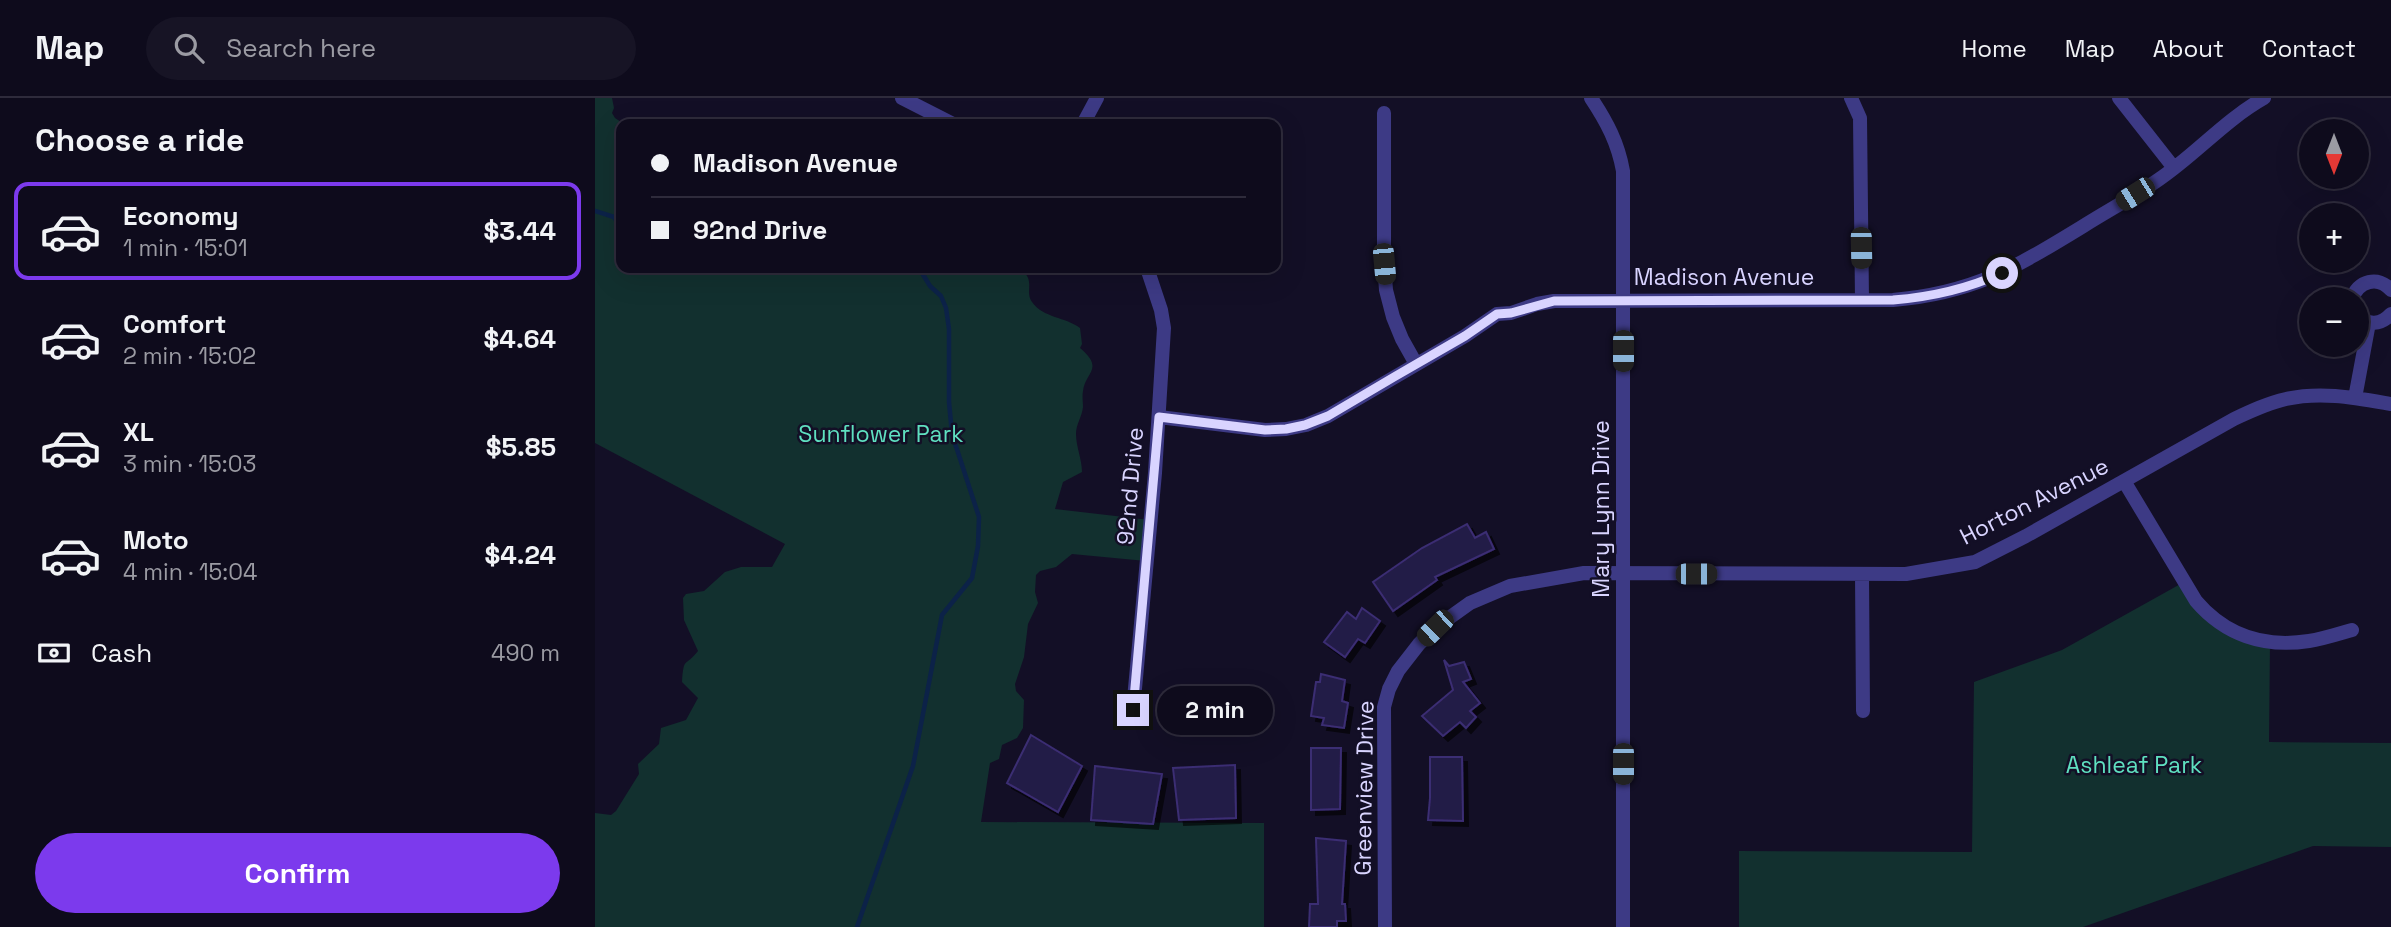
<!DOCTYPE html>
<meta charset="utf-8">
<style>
:root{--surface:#0e0b1c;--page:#171425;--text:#f1f3f6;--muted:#9b9ba3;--line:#2e2b3b;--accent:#7c3aed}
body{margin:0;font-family:"Space Grotesk",sans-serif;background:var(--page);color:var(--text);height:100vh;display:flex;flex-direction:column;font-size:26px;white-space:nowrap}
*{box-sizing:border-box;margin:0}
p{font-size:23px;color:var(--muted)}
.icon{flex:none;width:38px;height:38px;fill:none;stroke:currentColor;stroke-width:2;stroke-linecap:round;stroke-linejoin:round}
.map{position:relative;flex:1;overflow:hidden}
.drawer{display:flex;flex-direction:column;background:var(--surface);width:595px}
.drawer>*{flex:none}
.top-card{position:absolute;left:21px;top:21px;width:665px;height:154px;border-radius:14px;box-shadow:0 7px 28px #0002,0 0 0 2px var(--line);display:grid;align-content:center;height:154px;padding:0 35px;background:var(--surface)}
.needle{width:46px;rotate:180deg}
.controls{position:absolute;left:1704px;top:21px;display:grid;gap:14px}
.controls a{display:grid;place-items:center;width:70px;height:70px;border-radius:50%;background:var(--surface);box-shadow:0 7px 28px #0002,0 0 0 2px var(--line);font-size:35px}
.end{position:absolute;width:32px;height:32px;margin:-16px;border:9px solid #d9d4ff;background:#111;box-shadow:0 0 0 4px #111}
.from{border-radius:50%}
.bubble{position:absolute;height:49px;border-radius:24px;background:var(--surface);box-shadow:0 7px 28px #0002,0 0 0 2px var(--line);font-size:23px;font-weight:700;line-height:49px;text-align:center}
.car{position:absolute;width:21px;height:42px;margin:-21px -10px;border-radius:9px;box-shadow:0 0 5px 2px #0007;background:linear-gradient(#222 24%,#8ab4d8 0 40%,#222 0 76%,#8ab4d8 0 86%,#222 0)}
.top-card b{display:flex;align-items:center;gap:24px;height:66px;font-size:26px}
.top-card b+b{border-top:2px solid var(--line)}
.top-card i{width:18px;height:18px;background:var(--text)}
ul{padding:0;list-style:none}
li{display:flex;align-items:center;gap:21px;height:98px;margin:0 14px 10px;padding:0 21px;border:4px solid transparent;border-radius:14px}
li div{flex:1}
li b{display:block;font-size:26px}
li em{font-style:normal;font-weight:700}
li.active{border-color:var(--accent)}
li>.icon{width:63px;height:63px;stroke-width:1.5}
h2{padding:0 35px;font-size:32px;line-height:84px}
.pay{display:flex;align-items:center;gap:18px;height:77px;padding:0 35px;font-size:26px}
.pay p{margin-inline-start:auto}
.primary-button{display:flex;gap:14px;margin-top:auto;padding:14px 35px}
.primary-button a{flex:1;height:80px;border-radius:42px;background:var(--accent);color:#fff;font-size:28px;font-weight:700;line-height:80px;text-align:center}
header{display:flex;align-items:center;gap:42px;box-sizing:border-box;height:98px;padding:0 35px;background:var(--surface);border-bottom:2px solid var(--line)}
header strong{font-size:33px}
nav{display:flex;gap:38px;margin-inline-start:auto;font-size:24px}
.search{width:490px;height:63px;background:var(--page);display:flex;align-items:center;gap:18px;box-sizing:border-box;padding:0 24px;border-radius:38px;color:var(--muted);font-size:26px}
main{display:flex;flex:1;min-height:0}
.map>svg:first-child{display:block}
.green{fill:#12302f}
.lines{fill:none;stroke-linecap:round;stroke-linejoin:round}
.stream{stroke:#0c2248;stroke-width:4.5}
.building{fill:#241b47;stroke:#3b2d73;stroke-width:2;filter:url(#shadow)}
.minor{stroke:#3d3a85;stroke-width:14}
.route{stroke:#d9d4ff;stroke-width:9}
.labels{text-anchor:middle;stroke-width:5;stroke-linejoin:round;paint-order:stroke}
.street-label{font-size:23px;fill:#d9d4ff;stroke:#130f26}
.park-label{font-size:23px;fill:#5fe0c0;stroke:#130f26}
</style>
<header>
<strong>Map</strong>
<div class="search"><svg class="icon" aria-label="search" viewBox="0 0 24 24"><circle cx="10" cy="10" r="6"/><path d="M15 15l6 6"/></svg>Search here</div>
<nav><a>Home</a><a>Map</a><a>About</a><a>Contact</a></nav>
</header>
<main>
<section class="drawer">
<h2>Choose a ride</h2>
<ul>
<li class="active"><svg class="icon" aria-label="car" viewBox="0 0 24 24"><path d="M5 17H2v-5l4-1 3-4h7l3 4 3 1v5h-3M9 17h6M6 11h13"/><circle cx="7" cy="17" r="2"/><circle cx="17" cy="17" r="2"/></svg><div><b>Economy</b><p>1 min · 15:01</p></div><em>$3.44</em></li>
<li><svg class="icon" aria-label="car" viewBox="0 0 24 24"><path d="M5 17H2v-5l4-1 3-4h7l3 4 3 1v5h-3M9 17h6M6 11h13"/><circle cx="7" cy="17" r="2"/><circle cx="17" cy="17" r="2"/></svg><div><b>Comfort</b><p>2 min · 15:02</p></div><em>$4.64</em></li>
<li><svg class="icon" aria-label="car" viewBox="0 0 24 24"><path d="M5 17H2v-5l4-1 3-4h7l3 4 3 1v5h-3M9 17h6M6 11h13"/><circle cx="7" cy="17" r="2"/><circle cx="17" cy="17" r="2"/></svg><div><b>XL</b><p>3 min · 15:03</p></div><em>$5.85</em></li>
<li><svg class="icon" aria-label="car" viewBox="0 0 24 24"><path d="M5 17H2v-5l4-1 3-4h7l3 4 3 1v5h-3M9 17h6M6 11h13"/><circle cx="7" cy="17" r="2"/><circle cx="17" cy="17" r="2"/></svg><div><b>Moto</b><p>4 min · 15:04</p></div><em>$4.24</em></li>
</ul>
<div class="pay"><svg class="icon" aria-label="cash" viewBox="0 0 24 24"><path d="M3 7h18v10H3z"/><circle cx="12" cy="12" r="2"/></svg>Cash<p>490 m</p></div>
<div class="primary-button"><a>Confirm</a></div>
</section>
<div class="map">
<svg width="1796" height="829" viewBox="0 0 1796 829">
<defs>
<filter id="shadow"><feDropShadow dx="5" dy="5" stdDeviation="0" flood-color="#0009"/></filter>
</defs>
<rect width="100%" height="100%" fill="#130f26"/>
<path class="green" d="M0,0H17L19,10L17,15L20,20L29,26H26V170H396L407,175L424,171C442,181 429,193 437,204C448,220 471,219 485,230L487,246L485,250C510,271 490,274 488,293C487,298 488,304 488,309C487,319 481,326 481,336C481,349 487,361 487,374L468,384L460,411L555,422L551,463L477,456L461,469L445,473L441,477L440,494L443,505L433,526L429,559L420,586L421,593L429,602L428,630L422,640L407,647L404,661L395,665L386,724L669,725V829H0V715L16,717L21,713L44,676L43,666L64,646L66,630L91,622L103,600L87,584C89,557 90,570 103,553L89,522L88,500L91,496L109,493L130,474L146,469H177L190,446L0,345Z
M1589,484L1613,518L1675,543L1674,644L1796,645V749L1718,748L1488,829H1144V753L1377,754L1379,584L1467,552Z"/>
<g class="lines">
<path class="stream" d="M0,113L19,119L26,130
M262,829L318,668L347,517L377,480L383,448L384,419L357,336L354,304V231L351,210L346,198L335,188L324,170"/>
</g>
<path class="building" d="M872,426L880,440L891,434L899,451L840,479L842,482L798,513L778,484L827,450Z
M767,510L785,523L770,545L763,541L750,559L729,544L752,514L761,521Z
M849,562L854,568L869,564L876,581L868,584L885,605L875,613L881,619L871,630L865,624L848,638L827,618L858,592Z
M726,576L750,582L747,603L753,605L749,630L727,627L729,620L716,618L721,584H725Z
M436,637L487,668L463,714L412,685Z
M716,650H746L745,711L716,712Z
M835,659H867L868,723L833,722L835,700Z
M640,667L641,720L584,722L578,670Z
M500,668L567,676L558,726L496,722Z
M721,740L751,743L747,806H750L751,823H742V829H714L715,806H723Z"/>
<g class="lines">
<path class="minor" d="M307,0L358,26
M996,0C1012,24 1023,45 1028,73V829
M1256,0L1265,20L1267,202
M1524,0L1579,70
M789,15V165L791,192L798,219L807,241L821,266
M488,26L502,0
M1757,201C1763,183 1783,177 1796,192
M1762,217C1773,228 1786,227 1796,216
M1760,300L1774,225
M564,319L670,332L691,331L711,327L733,318L870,238L902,216L916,215L942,206L959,203L1298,202C1380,195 1421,169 1490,127C1514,112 1540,98 1563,82C1600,57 1630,22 1669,0
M1529,383L1601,503C1630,537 1669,550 1714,543C1728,541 1743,536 1757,532
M1267,477L1268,613
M538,612L560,375L569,230L566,212L552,170
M790,829L789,609L794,591L803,573L824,546L840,530L875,505L915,488L989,475L1311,476L1380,464L1431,438L1639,321C1656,313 1673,305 1691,301C1726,293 1761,300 1796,306"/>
</g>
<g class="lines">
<path class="route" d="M538,612L564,319L670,332L691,331L710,327L733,318L799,279L870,238L902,216L916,215L959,203L1298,202C1336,199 1372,191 1407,175"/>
</g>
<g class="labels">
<g class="street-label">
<text x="1129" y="187">Madison Avenue</text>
<text transform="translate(535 388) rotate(-85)" y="8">92nd Drive</text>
<text transform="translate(1439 403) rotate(-27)" y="8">Horton Avenue</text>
<text transform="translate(1006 411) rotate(-90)" y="8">Mary Lynn Drive</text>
<text transform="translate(769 690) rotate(-89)" y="8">Greenview Drive</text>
</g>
<g class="park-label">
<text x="286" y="344">Sunflower Park</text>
<text x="1539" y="675">Ashleaf Park</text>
</g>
</g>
</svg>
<div class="controls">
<a><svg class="needle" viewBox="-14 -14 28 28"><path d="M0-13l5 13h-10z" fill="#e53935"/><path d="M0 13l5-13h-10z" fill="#9b9ba3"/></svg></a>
<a>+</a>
<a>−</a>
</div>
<i class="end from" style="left:1407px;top:175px"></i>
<i class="end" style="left:538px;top:612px"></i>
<div class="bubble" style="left:562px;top:588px;width:116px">2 min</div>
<i class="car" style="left:1540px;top:96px;rotate:238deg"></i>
<i class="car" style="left:1266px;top:150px;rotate:179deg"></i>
<i class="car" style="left:789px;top:166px;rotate:175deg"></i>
<i class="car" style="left:1028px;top:253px;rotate:180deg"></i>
<i class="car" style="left:1101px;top:476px;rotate:90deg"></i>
<i class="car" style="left:840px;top:530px;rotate:226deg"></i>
<i class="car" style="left:1028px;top:666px;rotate:180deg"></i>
<div class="top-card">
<b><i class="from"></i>Madison Avenue</b>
<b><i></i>92nd Drive</b>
</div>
</div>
</main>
